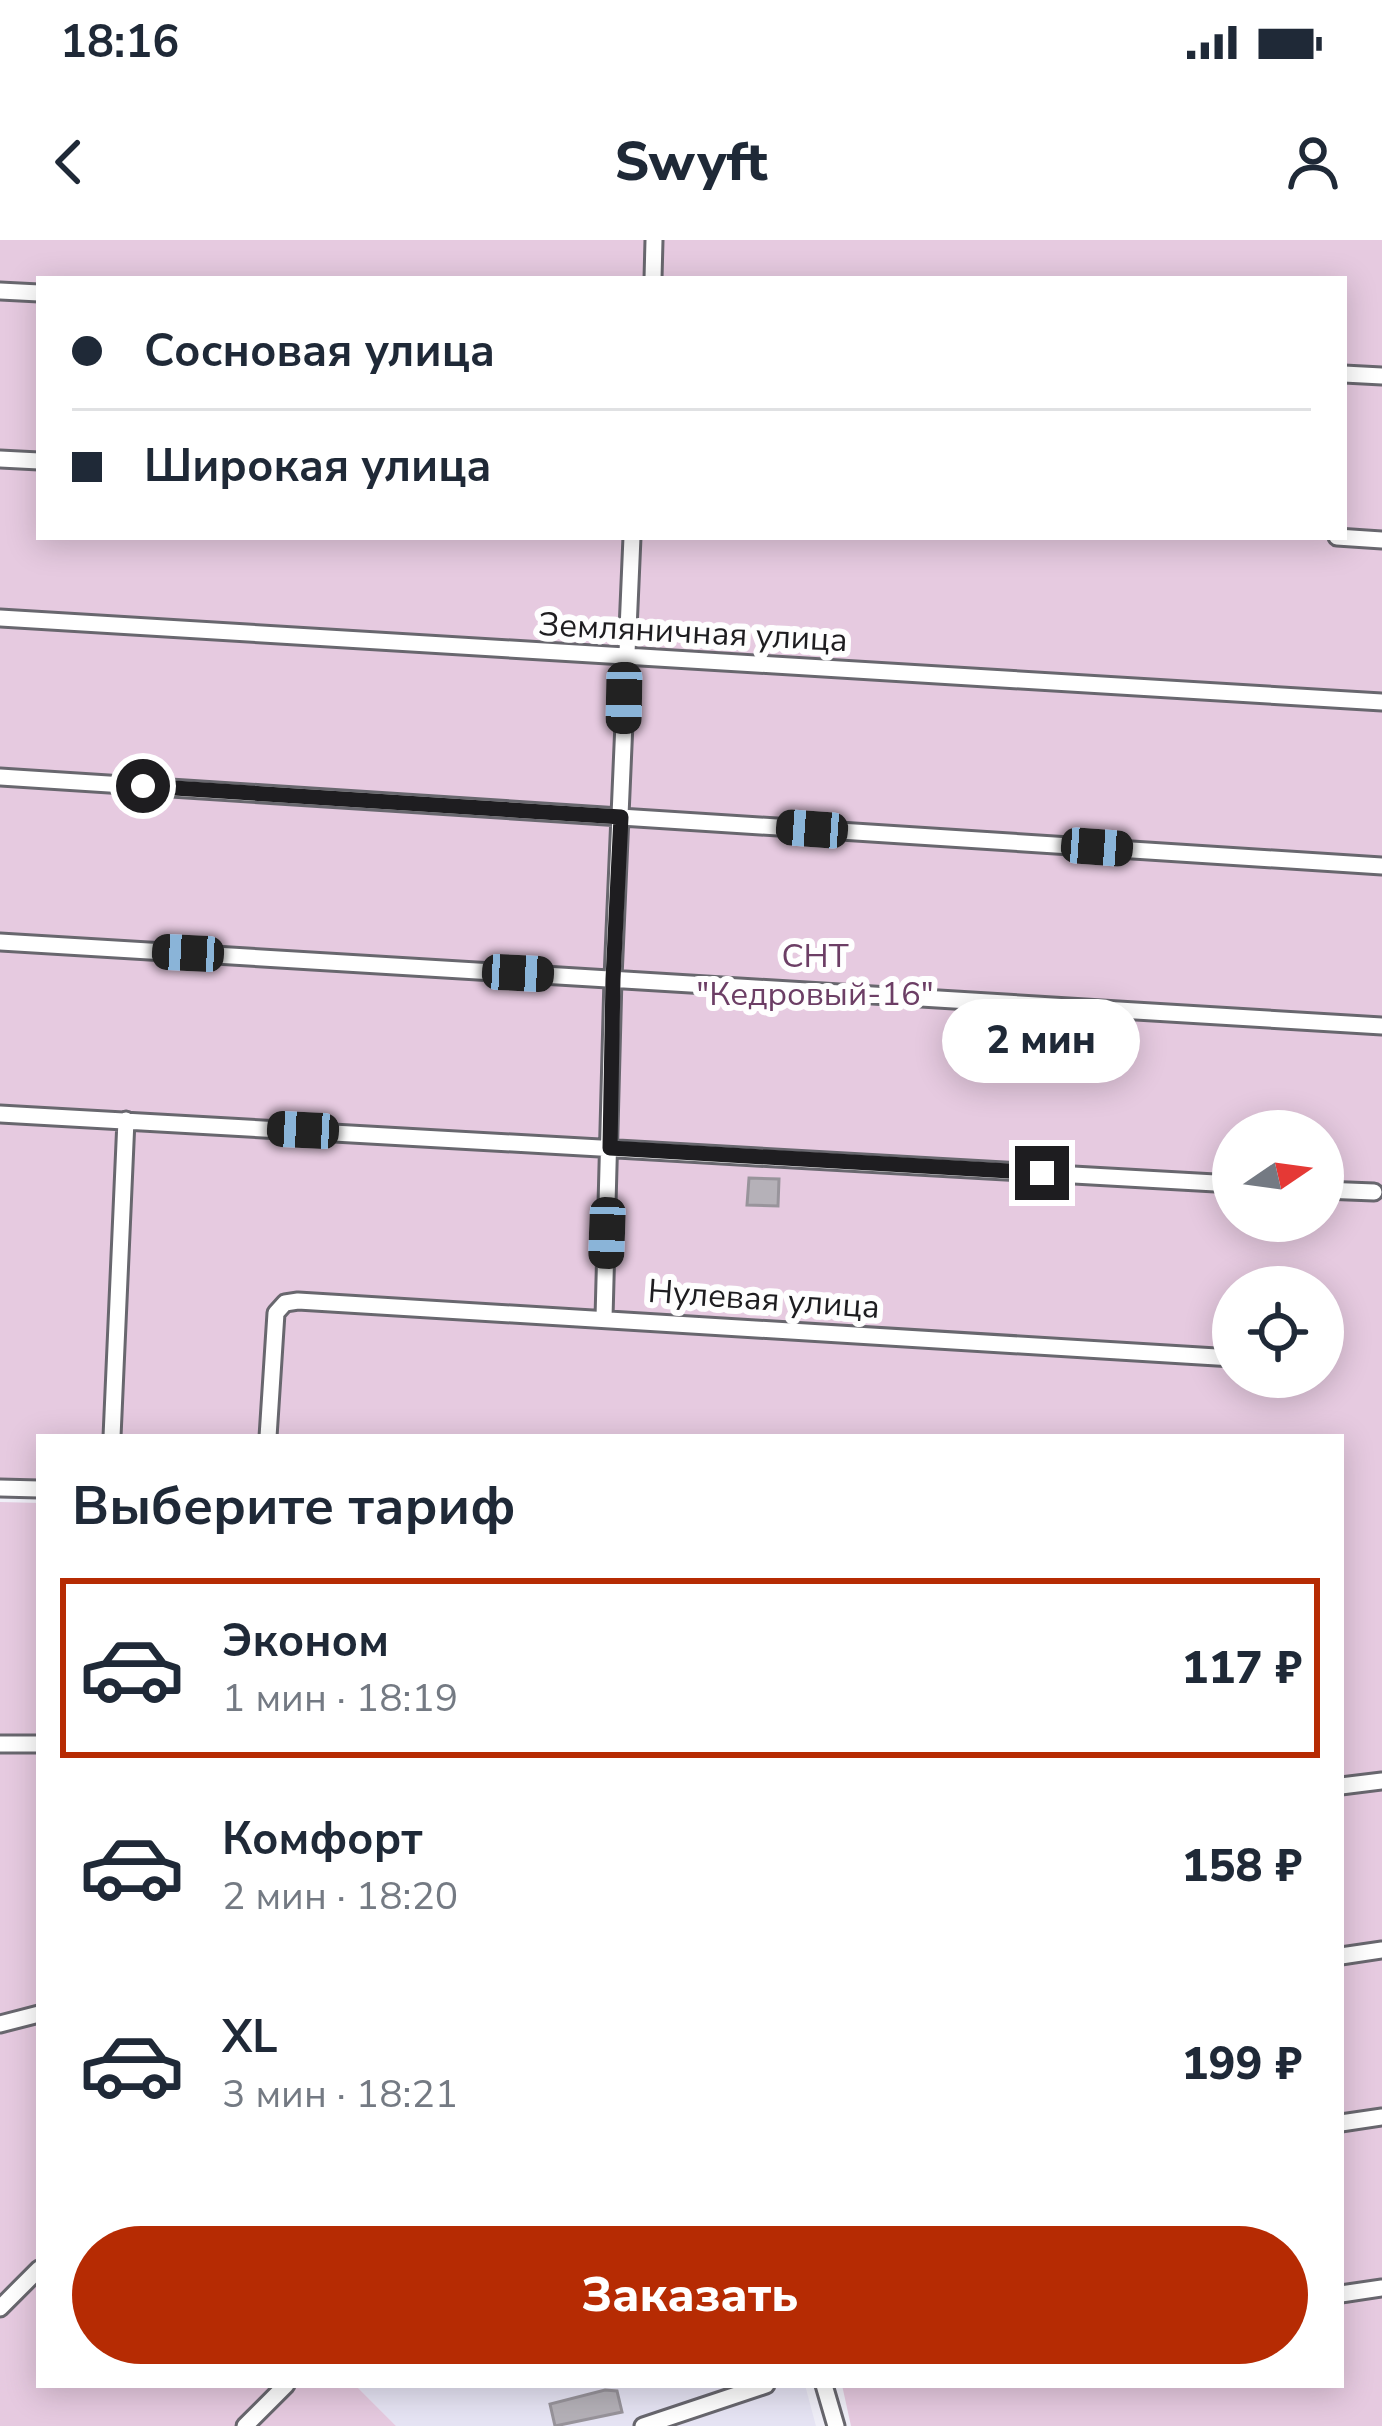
<!DOCTYPE html>
<html lang="ru">
<meta charset="utf-8">
<style>
:root{--surface:#fff;--page:#f2f2f3;--text:#1f2937;--muted:#747a83;--line:#e0e1e3;--accent:#b62b03}
body{margin:0;font-family:"Nunito Sans",sans-serif;background:var(--page);color:var(--text);height:100vh;display:flex;flex-direction:column;font-size:45px;white-space:nowrap}
*{box-sizing:border-box;margin:0}
p{font-size:39px;color:var(--muted)}
.icon{flex:none;width:66px;height:66px;fill:none;stroke:currentColor;stroke-width:2;stroke-linecap:round;stroke-linejoin:round}
.map{position:relative;flex:1;overflow:hidden}
.side{position:absolute;left:36px;top:1194px;width:1308px;height:954px;display:flex;flex-direction:column;background:var(--surface);border-radius:0px;box-shadow:0 6px 30px #0003}
.side>*{flex:none}
.banner{position:absolute;left:36px;top:36px;width:1311px;height:264px;border-radius:0px;box-shadow:0 6px 30px #0003;display:grid;align-content:center;height:264px;padding:0 36px;background:var(--surface)}
.needle{width:78px;rotate:77deg}
.controls{position:absolute;left:1212px;top:870px;display:grid;gap:24px}
.controls a{display:grid;place-items:center;width:132px;height:132px;border-radius:50%;background:var(--surface);box-shadow:0 6px 30px #0003;font-size:60px}
.end{position:absolute;width:54px;height:54px;margin:-27px;border:15px solid #1e1d20;background:#fff;box-shadow:0 0 0 6px #fff}
.from{border-radius:50%}
.bubble{position:absolute;height:84px;border-radius:42px;background:var(--surface);box-shadow:0 6px 30px #0003;font-size:39px;font-weight:800;line-height:84px;text-align:center}
.car{position:absolute;width:36px;height:72px;margin:-36px -18px;border-radius:15px;box-shadow:0 0 9px 3px #0007;background:linear-gradient(#222 24%,#8ab4d8 0 40%,#222 0 76%,#8ab4d8 0 86%,#222 0)}
.banner b{display:flex;align-items:center;gap:42px;height:114px;font-size:45px}
.banner b+b{border-top:3px solid var(--line)}
.banner i{width:30px;height:30px;background:var(--text)}
ul{padding:0;list-style:none}
li{display:flex;align-items:center;gap:36px;height:180px;margin:0 24px 18px;padding:0 12px;border:6px solid transparent;border-radius:0px}
li div{flex:1}
li b{display:block;font-size:45px}
li em{font-style:normal;font-weight:800}
li.selected{border-color:var(--accent)}
li>.icon{width:108px;height:108px;stroke-width:1.5}
h2{padding:0 36px;font-size:54px;line-height:144px}
.cta{display:flex;gap:24px;margin-top:auto;padding:24px 36px}
.cta a{flex:1;height:138px;border-radius:72px;background:var(--accent);color:#fff;font-size:48px;font-weight:800;line-height:138px;text-align:center}
.status{display:flex;justify-content:space-between;align-items:center;height:84px;padding:0 60px;background:var(--surface);direction:ltr}
.status svg{height:33px;fill:currentColor}
header{display:flex;justify-content:space-between;align-items:center;height:156px;padding:0 36px;background:var(--surface);font-size:54px;font-weight:800}
.map>svg:first-child{display:block}
.built{fill:#e6e4f4}
.green{fill:#e6cae0;fill-rule:evenodd}
.building{fill:#b5b1b8;stroke:#98949b;stroke-width:3}
.lines{fill:none;stroke-linecap:round;stroke-linejoin:round}
.minor-casing{stroke:#68676e;stroke-width:21}
.minor{stroke:#fff;stroke-width:15}
.route{stroke:#1e1d20;stroke-width:15}
.labels{text-anchor:middle;stroke-width:12;stroke-linejoin:round;paint-order:stroke}
.street-label{font-size:33px;fill:#1e1d20;stroke:#fefefe}
.park-label{font-size:33px;fill:#6c3e65;stroke:#fefefe}
</style>
<div class="status"><b>18:16</b><svg viewBox="0 0 49 12"><path d="M0 12V9h3v3zM5 12V6h3v6zM10 12V3h3v9zM15 12V0h3v12zM26 1h20v11H26zM47 4h2v5h-2z"/></svg></div>
<header><svg class="icon" aria-label="back" viewBox="0 0 24 24"><path d="M15 5l-7 7 7 7"/></svg>Swyft<svg class="icon" aria-label="person" viewBox="0 0 24 24"><circle cx="12" cy="8" r="4"/><path d="M4 21q1-7 8-7t8 7"/></svg></header>
<div class="map">
<svg width="1382" height="2186" viewBox="0 0 1382 2186">
<rect width="100%" height="100%" fill="#f0eff8"/>
<path class="built" d="M355,2145H805L816,2186H396Z"/>
<path class="green" d="M0,0H1382V2186H851L842,2145H1341V1197H39V1242H0ZM39,39H1344V297H39ZM1233,891H1323V981H1233ZM1233,1047H1323V1137H1233Z
M0,1262L39,1263V2145H355L396,2186H0Z"/>
<path class="building" d="M749,938L779,939L778,966L747,965Z
M605,2150L617,2151L622,2172L555,2186L550,2164Z"/>
<g class="lines">
<defs>
<path id="minor" d="M653,39L654,0
M0,51L39,53
M1344,134L1382,136
M0,219L39,221
M1337,297L1382,300
M0,378L1382,462
M0,537L1382,626
M0,702L1382,786
M0,874L1233,944
M1323,950L1374,952
M604,1078L613,738L632,297
M112,1197L126,880
M268,1197L276,1073L285,1063L298,1061L1233,1118
M0,1248L39,1249
M0,1504H39
M1341,1546L1382,1541
M1341,1716L1382,1710
M0,1784L39,1774
M1341,1883L1382,1877
M1341,2054L1382,2048
M0,2068L39,2029
M824,2145L836,2186
M245,2186L286,2145
M643,2186L766,2145"/>
</defs>
<use href="#minor" class="minor-casing"/>
<use href="#minor" class="minor"/>
</g>
<g class="lines">
<path class="route" d="M143,546L621,577L613,739L610,908L1042,933"/>
</g>
<g class="labels">
<g class="street-label">
<text transform="translate(693 391) rotate(3)" y="12">Земляничная улица</text>
<text transform="translate(764 1058) rotate(4)" y="12">Нулевая улица</text>
</g>
<g class="park-label">
<text x="815" y="727">СНТ<tspan x="815" dy="38">"Кедровый-16"</tspan></text>
</g>
</g>
</svg>
<div class="controls">
<a><svg class="needle" viewBox="-14 -14 28 28"><path d="M0-13l5 13h-10z" fill="#e53935"/><path d="M0 13l5-13h-10z" fill="#747a83"/></svg></a>
<a><svg class="icon" aria-label="locate" viewBox="0 0 24 24"><circle cx="12" cy="12" r="6"/><path d="M12 2v4M12 18v4M2 12h4M18 12h4"/></svg></a>
</div>
<i class="end from" style="left:143px;top:546px"></i>
<i class="end" style="left:1042px;top:933px"></i>
<div class="bubble" style="left:942px;top:759px;width:198px">2 мин</div>
<i class="car" style="left:624px;top:458px;rotate:181deg"></i>
<i class="car" style="left:812px;top:589px;rotate:274deg"></i>
<i class="car" style="left:1097px;top:607px;rotate:94deg"></i>
<i class="car" style="left:188px;top:713px;rotate:273deg"></i>
<i class="car" style="left:518px;top:733px;rotate:93deg"></i>
<i class="car" style="left:303px;top:890px;rotate:273deg"></i>
<i class="car" style="left:607px;top:993px;rotate:182deg"></i>
<div class="banner">
<b><i class="from"></i>Сосновая улица</b>
<b><i></i>Широкая улица</b>
</div>
<section class="side">
<h2>Выберите тариф</h2>
<ul>
<li class="selected"><svg class="icon" aria-label="car" viewBox="0 0 24 24"><path d="M5 17H2v-5l4-1 3-4h7l3 4 3 1v5h-3M9 17h6M6 11h13"/><circle cx="7" cy="17" r="2"/><circle cx="17" cy="17" r="2"/></svg><div><b>Эконом</b><p>1 мин · 18:19</p></div><em>117 ₽</em></li>
<li><svg class="icon" aria-label="car" viewBox="0 0 24 24"><path d="M5 17H2v-5l4-1 3-4h7l3 4 3 1v5h-3M9 17h6M6 11h13"/><circle cx="7" cy="17" r="2"/><circle cx="17" cy="17" r="2"/></svg><div><b>Комфорт</b><p>2 мин · 18:20</p></div><em>158 ₽</em></li>
<li><svg class="icon" aria-label="car" viewBox="0 0 24 24"><path d="M5 17H2v-5l4-1 3-4h7l3 4 3 1v5h-3M9 17h6M6 11h13"/><circle cx="7" cy="17" r="2"/><circle cx="17" cy="17" r="2"/></svg><div><b>XL</b><p>3 мин · 18:21</p></div><em>199 ₽</em></li>
</ul>
<div class="cta"><a>Заказать</a></div>
</section>
</div>
